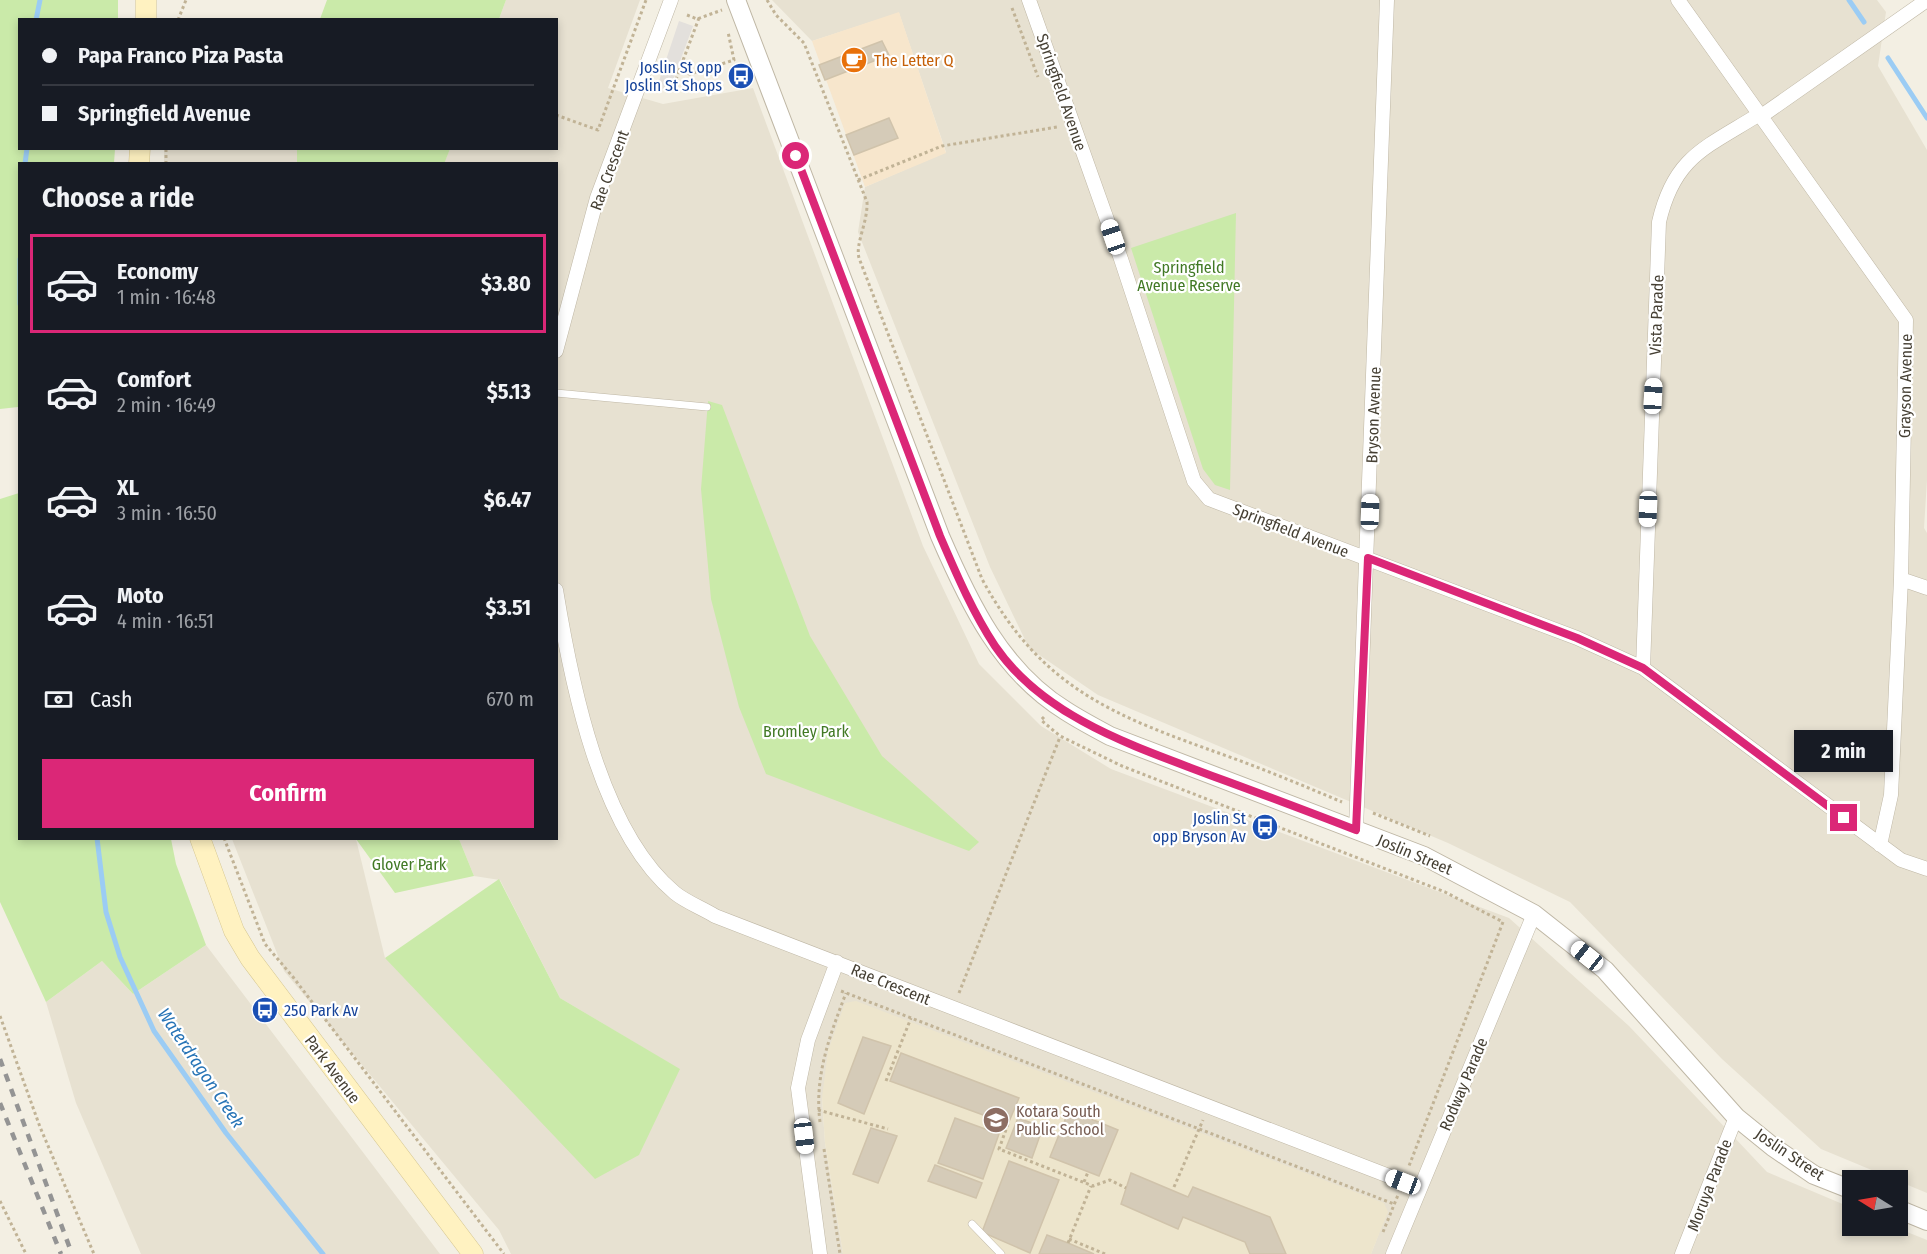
<!DOCTYPE html>
<meta charset="utf-8">
<style>
:root{--surface:#171b24;--page:#20242c;--text:#f1f3f6;--muted:#9ea1a6;--line:#363941;--accent:#db2777}
body{margin:0;font-family:"Fira Sans Condensed",sans-serif;background:var(--page);color:var(--text);height:100vh;display:flex;flex-direction:column;font-size:22px;white-space:nowrap}
*{box-sizing:border-box;margin:0}
p{font-size:20px;color:var(--muted)}
.icon{flex:none;width:33px;height:33px;fill:none;stroke:currentColor;stroke-width:2;stroke-linecap:round;stroke-linejoin:round}
.map{position:relative;flex:1;overflow:hidden}
.sheet{position:absolute;left:18px;top:162px;width:540px;height:678px;display:flex;flex-direction:column;background:var(--surface);border-radius:0px;box-shadow:0 3px 9px #0003}
.sheet>*{flex:none}
.guide{position:absolute;left:18px;top:18px;width:540px;height:132px;border-radius:0px;box-shadow:0 3px 9px #0003;display:grid;align-content:center;height:132px;padding:0 24px;background:var(--surface)}
.needle{width:39px;rotate:281deg}
.controls{position:absolute;left:1842px;top:1170px;display:grid;gap:12px}
.controls a{display:grid;place-items:center;width:66px;height:66px;border-radius:0px;background:var(--surface);box-shadow:0 3px 9px #0003;font-size:30px}
.end{position:absolute;width:27px;height:27px;margin:-14px;border:8px solid #db2777;background:#fff;box-shadow:0 0 0 3px #fff}
.from{border-radius:50%}
.bubble{position:absolute;height:42px;border-radius:0px;background:var(--surface);box-shadow:0 3px 9px #0003;font-size:20px;font-weight:700;line-height:42px;text-align:center}
.car{position:absolute;width:18px;height:36px;margin:-18px -9px;border-radius:8px;box-shadow:0 0 4px 2px #0007;background:linear-gradient(#fff 24%,#345 0 40%,#fff 0 76%,#345 0 86%,#fff 0)}
.guide b{display:flex;align-items:center;gap:21px;height:57px;font-size:22px}
.guide b+b{border-top:2px solid var(--line)}
.guide i{width:15px;height:15px;background:var(--text)}
ul{padding:0;list-style:none}
li{display:flex;align-items:center;gap:18px;height:99px;margin:0 12px 9px;padding:0 12px;border:3px solid transparent;border-radius:0px}
li div{flex:1}
li b{display:block;font-size:22px}
li em{font-style:normal;font-weight:700}
li.selected{border-color:var(--accent)}
li>.icon{width:54px;height:54px;stroke-width:1.5}
h2{padding:0 24px;font-size:27px;line-height:72px}
.pay{display:flex;align-items:center;gap:15px;height:66px;padding:0 24px;font-size:22px}
.pay p{margin-inline-start:auto}
.action{display:flex;gap:12px;margin-top:auto;padding:12px 24px}
.action a{flex:1;height:69px;border-radius:0px;background:var(--accent);color:#fff;font-size:24px;font-weight:700;line-height:69px;text-align:center}
.map>svg:first-child{display:block}
.residential{fill:#e7e1d1}
.commercial{fill:#f7e6cc}
.education{fill:#ede5cc}
.green{fill:#caeaa9}
.parking{fill:#e3e0dc}
.lines{fill:none;stroke-linecap:round;stroke-linejoin:round}
.stream{stroke:#9bccf4;stroke-width:5}
.building{fill:#d5cbb8;stroke:#d0c3ab;stroke-width:1.5}
.service-casing{stroke:#bfb7a5;stroke-width:8}
.minor-casing{stroke:#bfb7a5;stroke-width:15}
.tertiary-casing{stroke:#bfb7a5;stroke-width:20}
.secondary-casing{stroke:#d5c690;stroke-width:21}
.path{stroke:#c1b396;stroke-width:3;stroke-dasharray:3 3;stroke-linecap:butt}
.service{stroke:#fff;stroke-width:7}
.minor{stroke:#fff;stroke-width:14}
.tertiary{stroke:#fff;stroke-width:18}
.secondary{stroke:#fff2c1;stroke-width:20}
.rail{stroke:#949494;stroke-width:4.5;stroke-dasharray:8 8;stroke-linecap:butt}
.route{stroke:#db2777;stroke-width:8}
.labels{text-anchor:middle;stroke-width:4.5;stroke-linejoin:round;paint-order:stroke}
.food-label{font-size:16px;fill:#c56008;stroke:#fff;text-anchor:start}
.transit-label{font-size:16px;fill:#164399;stroke:#fff;text-anchor:end}
.street-label{font-size:16px;fill:#453f33;stroke:#fff}
.park-label{font-size:16px;fill:#417924;stroke:#fff}
.education-label{font-size:16px;fill:#785e54;stroke:#fff;text-anchor:start}
.water-label{font-size:18px;font-style:italic;fill:#2774b6;stroke:#fff}
</style>
<div class="map">
<svg width="1927" height="1254" viewBox="0 0 1927 1254">
<rect width="100%" height="100%" fill="#f3efe3"/>
<path class="residential" d="M506,0H640L608,88L663,104L753,88L923,546L979,664L1041,726L1111,769L1509,918L1629,1026L1767,1172L1852,1208V1226H1892L1927,1240V1254H1371L1387,1212L822,1098L825,1143L843,1254H511L499,1230L284,971L232,839H356L385,958L679,1069L560,998L500,880L474,876L459,839L556,838V164L444,163L450,149L556,148V20L499,19Z
M772,0H1877L1886,12L1878,66L1927,150V480L1924,528L1927,533V1193L1821,1149L1722,1059L1570,902L1448,843L1098,695L1029,648L990,567L858,232L865,187L946,152L899,13L812,41Z
M164,149H297V163H164Z
M206,945L440,1254H141L76,1103L46,1002L102,961L133,994Z"/>
<path class="commercial" d="M899,12L946,153L865,187L812,41Z"/>
<path class="education" d="M856,1001L1384,1203L1388,1212L1371,1254H843L825,1143L822,1098L828,1051L845,1003Z"/>
<path class="green" d="M0,0H118V19L20,20V148L115,149L114,163L20,164L19,413L18,407L0,409Z
M327,0H506L499,19H320Z
M297,149V148L450,149L444,164L297,163Z
M1236,213L1230,490L1215,485L1203,469L1131,248Z
M708,401L722,405L810,636L882,756L979,842L969,851L766,774L739,707L711,599L701,489Z
M19,493L20,838L171,839L176,864L206,945L133,994L102,961L46,1002L0,902V499Z
M356,839H459L474,876L395,893Z
M499,879L560,998L680,1069L639,1155L595,1179L385,958Z"/>
<path class="parking" d="M679,21L693,26L669,91L657,87Z"/>
<g class="lines">
<path class="stream" d="M1849,0L1864,22
M36,20L40,0
M1888,58L1927,118
M25,164L27,148
M20,259V304
M97,838L106,912L120,957L154,1031L226,1133L323,1254"/>
</g>
<path class="building" d="M882,41L889,55L825,80L819,65Z
M889,118L898,138L854,155L846,135Z
M863,1037L891,1046L864,1114L838,1103Z
M901,1053L1019,1098L1008,1124L890,1081Z
M1069,1110L1118,1130L1099,1176L1050,1157Z
M955,1118L999,1134L983,1179L938,1163Z
M1018,1118L1043,1127L1032,1158L1006,1148Z
M871,1128L897,1136L878,1183L853,1174Z
M1009,1161L1059,1180L1030,1253L982,1232Z
M935,1165L982,1183L976,1198L928,1181Z
M1131,1173L1188,1197L1193,1187L1270,1217L1286,1254H1250L1245,1242L1183,1217L1178,1229L1121,1204Z
M1047,1235L1068,1243L1094,1254H1039Z"/>
<g class="lines">
<defs>
<path id="service" d="M556,393L707,407
M972,1224L1001,1254"/>
<path id="minor" d="M1029,0L1121,259L1194,481L1209,499L1577,638L1643,668L1901,860L1927,869
M1678,0L1906,320L1901,579L1891,795L1880,845
M1760,117L1927,0
M556,351L597,198L671,0
M1901,579L1927,588
M556,590C571,682 600,831 675,893C686,902 702,908 715,916L1420,1188
M1643,668L1659,222C1674,157 1705,148 1758,115
M1356,830L1387,0
M820,1254L798,1088L808,1040L837,962
M1393,1254L1534,914
M1682,1254L1736,1117"/>
<path id="tertiary" d="M736,0L940,536C969,603 1001,671 1066,711C1080,720 1095,728 1110,736L1424,856L1534,914L1605,970L1736,1117L1773,1147L1814,1175L1852,1190
M1898,1209L1927,1221"/>
<path id="secondary" d="M146,20V0
M139,164L140,148
M200,838L234,931L250,958L473,1254"/>
</defs>
<use href="#service" class="service-casing"/>
<use href="#minor" class="minor-casing"/>
<use href="#tertiary" class="tertiary-casing"/>
<use href="#secondary" class="secondary-casing"/>
<path class="path" d="M767,0L776,15L804,43L867,202C868,222 855,244 859,258L982,579C1042,690 1115,716 1227,756C1266,770 1304,786 1342,802
M1012,8L1038,77
M687,15L697,19L722,10
M699,18L679,71L690,74L734,60L728,32
M178,20L186,0
M672,91L679,71
M556,115L598,130L646,0
M166,164V148
M858,180L942,146L1057,127
M1044,717L1041,720L1060,736L1122,766L1445,892L1503,922L1409,1166
M1373,813L1430,836
M224,838L265,944L293,977L504,1254
M841,991L1394,1204
M959,993L1060,737
M0,1016L40,1127L94,1254
M886,1081L911,1018
M818,1110L888,1129
M820,1122C814,1076 830,1035 846,993
M1008,1124L999,1149L1093,1186L1110,1180L1126,1188
M824,1149L840,1254
M1084,1182L1088,1172
M1174,1187L1203,1120
M0,1201L26,1254
M1383,1232L1398,1195
M1069,1239L1105,1254
M1068,1243L1091,1186"/>
<use href="#service" class="service"/>
<use href="#minor" class="minor"/>
<use href="#tertiary" class="tertiary"/>
<use href="#secondary" class="secondary"/>
<path class="rail" d="M0,1059L72,1254
M0,1103L61,1254"/>
</g>
<g class="lines">
<path class="route" d="M796,156L940,536C956,573 972,611 995,646C1045,719 1137,747 1215,777C1262,794 1309,812 1356,830L1368,558L1577,638L1643,668L1844,818"/>
</g>
<defs>
<symbol id="cafe-disc" viewBox="-11 -11 22 22"><circle r="9.5" fill="#e8710a" stroke="#fff"/><path d="M-5.5-4.5H6V0H3Q3 3.5 0 3.5H-2.5Q-5.5 3.5-5.5 0ZM3-3.2v2h1.7v-2ZM-6 4.5H4V6H-6Z" fill="#fff"/></symbol>
<symbol id="bus-disc" viewBox="-11 -11 22 22"><circle r="9.5" fill="#1a4fb4" stroke="#fff"/><path d="M-5-6H5V4H4V6H2V4H-2V6H-4V4H-5ZM-3.5-4V0h7V-4ZM-3.5 1.2v1.5H-2V1.2ZM2 1.2v1.5H3.5V1.2Z" fill="#fff"/></symbol>
<symbol id="school-disc" viewBox="-11 -11 22 22"><circle r="9.5" fill="#8d6e63" stroke="#fff"/><path d="M0-5L7-2L0 1L-7-2ZM-4 1L0 2.5L4 1V4Q0 6-4 4Z" fill="#fff"/></symbol>
</defs>
<g fill-rule="evenodd">
<use href="#cafe-disc" x="839" y="45" width="30" height="30"/>
<use href="#bus-disc" x="726" y="61" width="30" height="30"/>
<use href="#bus-disc" x="1250" y="812" width="30" height="30"/>
<use href="#bus-disc" x="250" y="995" width="30" height="30"/>
<use href="#school-disc" x="981" y="1105" width="30" height="30"/>
</g>
<g class="labels">
<g class="food-label">
<text x="874" y="66">The Letter Q</text>
</g>
<g class="transit-label">
<text x="722" y="73">Joslin St opp<tspan x="722" dy="18">Joslin St Shops</tspan></text>
<text x="1246" y="824">Joslin St<tspan x="1246" dy="18">opp Bryson Av</tspan></text>
<text x="284" y="1016" text-anchor="start">250 Park Av</text>
</g>
<g class="street-label">
<text transform="translate(1062 92) rotate(71)" y="6">Springfield Avenue</text>
<text transform="translate(609 170) rotate(-70)" y="6">Rae Crescent</text>
<text transform="translate(1656 315) rotate(-88)" y="6">Vista Parade</text>
<text transform="translate(1905 386) rotate(-89)" y="6">Grayson Avenue</text>
<text transform="translate(1373 415) rotate(-88)" y="6">Bryson Avenue</text>
<text transform="translate(1291 530) rotate(21)" y="6">Springfield Avenue</text>
<text transform="translate(1415 854) rotate(23)" y="6">Joslin Street</text>
<text transform="translate(891 984) rotate(22)" y="6">Rae Crescent</text>
<text transform="translate(333 1069) rotate(53)" y="6">Park Avenue</text>
<text transform="translate(1463 1084) rotate(-67)" y="6">Rodway Parade</text>
<text transform="translate(1790 1154) rotate(34)" y="6">Joslin Street</text>
<text transform="translate(1709 1185) rotate(-69)" y="6">Moruya Parade</text>
</g>
<g class="park-label">
<text x="1189" y="273">Springfield<tspan x="1189" dy="18">Avenue Reserve</tspan></text>
<text x="806" y="737">Bromley Park</text>
<text x="409" y="870">Glover Park</text>
</g>
<g class="education-label">
<text x="1016" y="1117">Kotara South<tspan x="1016" dy="18">Public School</tspan></text>
</g>
<g class="water-label">
<text transform="translate(201 1068) rotate(56)" y="6">Waterdragon Creek</text>
</g>
</g>
</svg>
<div class="controls">
<a><svg class="needle" viewBox="-14 -14 28 28"><path d="M0-13l5 13h-10z" fill="#e53935"/><path d="M0 13l5-13h-10z" fill="#9ea1a6"/></svg></a>
</div>
<i class="end from" style="left:796px;top:156px"></i>
<i class="end" style="left:1844px;top:818px"></i>
<div class="bubble" style="left:1794px;top:730px;width:99px">2 min</div>
<i class="car" style="left:1113px;top:237px;rotate:341deg"></i>
<i class="car" style="left:1653px;top:396px;rotate:3deg"></i>
<i class="car" style="left:1648px;top:509px;rotate:182deg"></i>
<i class="car" style="left:1370px;top:512px;rotate:2deg"></i>
<i class="car" style="left:1587px;top:956px;rotate:309deg"></i>
<i class="car" style="left:804px;top:1136px;rotate:173deg"></i>
<i class="car" style="left:1403px;top:1182px;rotate:291deg"></i>
<div class="guide">
<b><i class="from"></i>Papa Franco Piza Pasta</b>
<b><i></i>Springfield Avenue</b>
</div>
<section class="sheet">
<h2>Choose a ride</h2>
<ul>
<li class="selected"><svg class="icon" aria-label="car" viewBox="0 0 24 24"><path d="M5 17H2v-5l4-1 3-4h7l3 4 3 1v5h-3M9 17h6M6 11h13"/><circle cx="7" cy="17" r="2"/><circle cx="17" cy="17" r="2"/></svg><div><b>Economy</b><p>1 min · 16:48</p></div><em>$3.80</em></li>
<li><svg class="icon" aria-label="car" viewBox="0 0 24 24"><path d="M5 17H2v-5l4-1 3-4h7l3 4 3 1v5h-3M9 17h6M6 11h13"/><circle cx="7" cy="17" r="2"/><circle cx="17" cy="17" r="2"/></svg><div><b>Comfort</b><p>2 min · 16:49</p></div><em>$5.13</em></li>
<li><svg class="icon" aria-label="car" viewBox="0 0 24 24"><path d="M5 17H2v-5l4-1 3-4h7l3 4 3 1v5h-3M9 17h6M6 11h13"/><circle cx="7" cy="17" r="2"/><circle cx="17" cy="17" r="2"/></svg><div><b>XL</b><p>3 min · 16:50</p></div><em>$6.47</em></li>
<li><svg class="icon" aria-label="car" viewBox="0 0 24 24"><path d="M5 17H2v-5l4-1 3-4h7l3 4 3 1v5h-3M9 17h6M6 11h13"/><circle cx="7" cy="17" r="2"/><circle cx="17" cy="17" r="2"/></svg><div><b>Moto</b><p>4 min · 16:51</p></div><em>$3.51</em></li>
</ul>
<div class="pay"><svg class="icon" aria-label="cash" viewBox="0 0 24 24"><path d="M3 7h18v10H3z"/><circle cx="12" cy="12" r="2"/></svg>Cash<p>670 m</p></div>
<div class="action"><a>Confirm</a></div>
</section>
</div>
